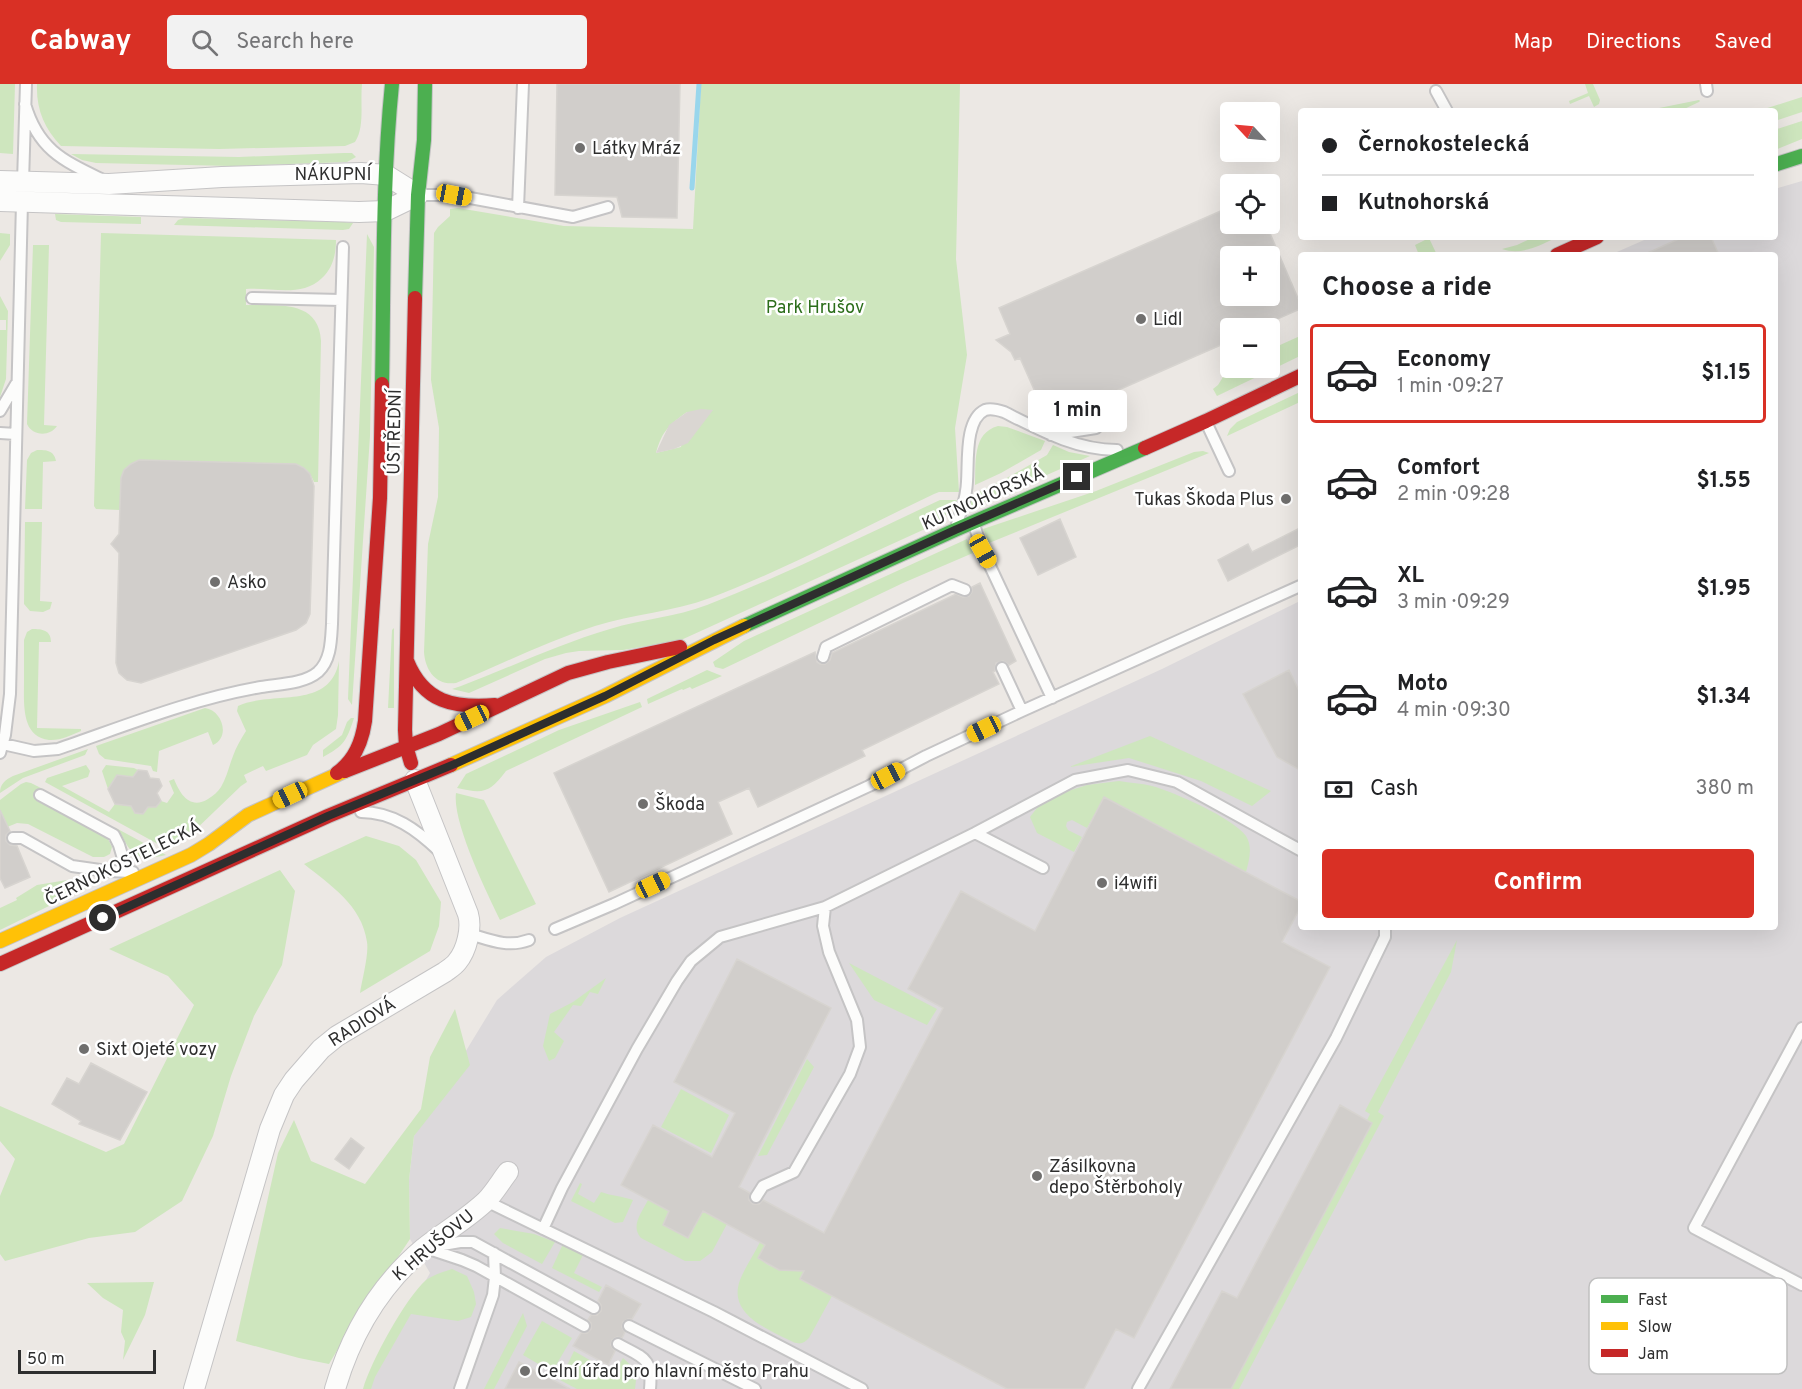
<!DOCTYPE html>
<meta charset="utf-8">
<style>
:root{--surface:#fff;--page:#f2f2f2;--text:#202124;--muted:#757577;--line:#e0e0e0;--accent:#d93025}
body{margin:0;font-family:Overpass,sans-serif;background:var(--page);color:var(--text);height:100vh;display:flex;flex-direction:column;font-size:22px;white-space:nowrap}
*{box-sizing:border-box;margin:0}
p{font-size:20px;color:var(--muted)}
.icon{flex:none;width:33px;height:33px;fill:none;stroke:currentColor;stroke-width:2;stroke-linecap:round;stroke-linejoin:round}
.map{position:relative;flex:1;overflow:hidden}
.side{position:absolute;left:1298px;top:168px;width:480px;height:678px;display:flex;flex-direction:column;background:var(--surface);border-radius:6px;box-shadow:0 6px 24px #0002}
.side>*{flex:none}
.top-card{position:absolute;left:1298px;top:24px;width:480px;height:132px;border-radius:6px;box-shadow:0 6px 24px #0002;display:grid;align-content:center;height:132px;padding:0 24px;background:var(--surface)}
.needle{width:39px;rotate:296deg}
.buttons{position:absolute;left:1220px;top:18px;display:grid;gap:12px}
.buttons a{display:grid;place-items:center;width:60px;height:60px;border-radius:6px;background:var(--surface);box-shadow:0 6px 24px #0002;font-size:30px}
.scale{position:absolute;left:18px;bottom:15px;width:138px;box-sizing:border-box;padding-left:6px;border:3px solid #2e2e2e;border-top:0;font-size:16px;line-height:21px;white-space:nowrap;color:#2e2e2e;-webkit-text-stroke:4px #fff;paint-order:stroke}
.end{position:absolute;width:27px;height:27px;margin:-14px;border:8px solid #2e2e2e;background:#fff;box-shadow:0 0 0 3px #fff}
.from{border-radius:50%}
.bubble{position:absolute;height:42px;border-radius:6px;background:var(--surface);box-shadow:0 6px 24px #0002;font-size:20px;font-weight:700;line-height:42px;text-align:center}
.car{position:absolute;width:18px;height:36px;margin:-18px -9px;border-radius:8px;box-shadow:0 0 4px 2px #0007;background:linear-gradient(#f5c518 24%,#345 0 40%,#f5c518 0 76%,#345 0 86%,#f5c518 0)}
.top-card b{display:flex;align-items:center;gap:21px;height:57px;font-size:22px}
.top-card b+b{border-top:2px solid var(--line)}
.top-card i{width:15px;height:15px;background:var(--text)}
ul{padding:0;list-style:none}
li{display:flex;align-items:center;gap:18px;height:99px;margin:0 12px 9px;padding:0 12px;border:3px solid transparent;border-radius:6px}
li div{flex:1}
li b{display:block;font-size:22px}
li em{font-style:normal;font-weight:700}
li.active{border-color:var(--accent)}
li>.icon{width:54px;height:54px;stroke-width:1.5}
h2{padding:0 24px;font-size:27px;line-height:72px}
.pay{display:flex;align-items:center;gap:15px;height:66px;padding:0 24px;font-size:22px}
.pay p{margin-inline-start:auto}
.primary-button{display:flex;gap:12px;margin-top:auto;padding:12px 24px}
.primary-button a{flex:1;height:69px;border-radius:6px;background:var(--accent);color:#fff;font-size:24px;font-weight:700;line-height:69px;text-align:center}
header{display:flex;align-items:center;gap:36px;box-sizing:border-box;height:84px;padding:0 30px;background:var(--accent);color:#fff}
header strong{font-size:28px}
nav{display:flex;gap:33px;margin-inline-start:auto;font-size:21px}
.search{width:420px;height:54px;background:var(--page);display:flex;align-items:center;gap:15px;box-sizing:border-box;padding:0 21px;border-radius:6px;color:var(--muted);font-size:22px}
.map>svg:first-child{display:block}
.industrial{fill:#dcd9db}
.green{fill:#cee6be;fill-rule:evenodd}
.plaza{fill:#dad6d2}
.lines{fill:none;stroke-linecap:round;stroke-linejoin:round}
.stream{stroke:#99d6ec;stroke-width:5}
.building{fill:#d1cecb;stroke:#d7d4d0;stroke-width:1.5;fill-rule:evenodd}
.lane-casing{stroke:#c5c4c5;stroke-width:14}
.street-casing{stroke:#c5c4c5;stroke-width:22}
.fast-casing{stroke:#c5c4c5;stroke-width:16}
.slow-casing{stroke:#c5c4c5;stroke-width:16}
.jam-casing{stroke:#c5c4c5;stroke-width:16}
.lane{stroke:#fcfcfb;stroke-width:10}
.street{stroke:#fcfcfb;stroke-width:20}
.fast{stroke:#4caf50;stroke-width:14}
.slow{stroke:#ffc107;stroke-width:14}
.jam{stroke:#c62828;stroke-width:14}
.route{stroke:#2e2e2e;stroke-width:8}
.poi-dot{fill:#706f6e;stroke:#fff;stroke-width:2}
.labels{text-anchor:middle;stroke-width:5;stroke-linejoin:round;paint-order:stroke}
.poi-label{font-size:18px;fill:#2e2e2e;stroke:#fff;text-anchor:start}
.street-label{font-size:18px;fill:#2e2e2e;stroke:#fff}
.park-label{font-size:18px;fill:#2c6e1b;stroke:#fff}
.key{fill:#fff;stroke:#c0c0c0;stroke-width:1.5}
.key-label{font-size:16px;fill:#2e2e2e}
</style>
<header>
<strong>Cabway</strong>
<div class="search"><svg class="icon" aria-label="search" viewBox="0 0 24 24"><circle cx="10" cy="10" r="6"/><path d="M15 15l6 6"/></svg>Search here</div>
<nav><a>Map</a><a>Directions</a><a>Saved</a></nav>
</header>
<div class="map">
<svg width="1802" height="1305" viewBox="0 0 1802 1305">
<rect width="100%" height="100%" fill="#ece8e4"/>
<path class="industrial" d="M1802,97V1305H366L369,1297L430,1189L410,1155L409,1096L414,1052L497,916L546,873L620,834L1162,585L1300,517V843H1774V171H1610L1651,153H1774L1775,105Z"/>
<path class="green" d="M0,0H15L13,70L0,69Z
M37,0H362C360,19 365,43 355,58L345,62L219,65L61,62C44,44 36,25 37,0Z
M701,0H960L956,175L967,271L955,344L959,408H939L934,410C860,445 787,485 710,514C673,528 633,530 595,542C548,557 502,580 456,599C436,602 425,586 424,568L428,460L438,413L439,344L431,296L434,149L438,143L450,132V125L458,124L564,142L693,145ZM687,328L681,363L656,369C662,347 669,341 687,328Z
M1585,0H1593L1600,16L1599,20L1594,23L1589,12L1570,20L1569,17L1588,9Z
M1802,13V28L1775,37L1774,27H1758Z
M1699,16L1700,17L1699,18L1680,27H1644Z
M1802,37V55L1775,66L1774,46Z
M344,69H352L356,73L347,78L232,82L96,79L82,76L71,70L239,73Z
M55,130L141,133V140L61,138L56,136Z
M184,134L344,138L353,139L349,145L343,146L174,141L178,136Z
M0,149L10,150V161L0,177Z
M101,149L336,156C336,170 333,184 322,194C301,214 272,203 246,205V221C276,222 319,215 321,257L318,398H314C310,388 306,384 296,380L139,376C116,386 121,405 120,426L96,425L94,422Z
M367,150L374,163L370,352L352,621L348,615Z
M1534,153H1558C1540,161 1522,172 1502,165L1517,161Z
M1429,154L1437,171H1419L1415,161Z
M33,161H49L44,341L57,342C50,353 32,352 27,340Z
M0,212L8,227L6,295L0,313V246H6V236H0Z
M1300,252V272L1217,312L1213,305L1218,301L1228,285L1231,284H1269V266Z
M1300,308V318L1227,352L1230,345L1237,338Z
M1098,324L1103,336L1085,341H1060Z
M998,342L1007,343L1045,357L1041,366L1001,389L975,401C976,379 972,349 998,342Z
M1053,361L1069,368L1090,372L969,425L973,411L1005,395L1047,371Z
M37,366C46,366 54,366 56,377L43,378L42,425H25L27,376L31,369Z
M1203,367L1209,369L989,459L983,445L1096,407L1194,368Z
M940,416H957L950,427L936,440L681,556L623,566L579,567L566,569L545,575L469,609L452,605L461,602C511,583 559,560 610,545C642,535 676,533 707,521C787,490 863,452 940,416Z
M25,438H42L40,517L52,518L50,525L43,528L30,527L24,520Z
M967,455L973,469L903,499L723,585L715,583L713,578L744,557Z
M394,544V624H388L392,546Z
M32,545C42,545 51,546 51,558H39L37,644L81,645V647C71,651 60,657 49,656C21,653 24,619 24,598C24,584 24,570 24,556L27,548Z
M339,577L338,631L336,645L313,661L307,671L266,687L263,682L244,691L247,698L241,702L191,750L167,765L45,698L47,694L86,681L90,687L88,693L62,702L109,728L115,720L156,723L161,717L167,719L174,709L169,697L174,695C180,710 190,726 208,715C213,712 218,708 221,703C227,693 229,682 233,672C236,663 241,655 246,647L237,627L238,622C272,606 330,627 339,577Z
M707,586L722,592L692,605L690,603L683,606L682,605L648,620L647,615Z
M640,618L642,623L506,687C489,709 484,710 457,704L466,690L559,646Z
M205,624C222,626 231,653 213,661L208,648L159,667L157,688L153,687L151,682L105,675L99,670L96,662Z
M351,634H354C347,656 344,662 323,673V666L342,651L347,638Z
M1150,652L1271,707L1252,722L1201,697L1129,674L1069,683Z
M88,665L85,671L23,694L0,709C0,700 5,696 13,692Z
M106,681L134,684L138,686L133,693L117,691L108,705L102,687Z
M1119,697C1130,699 1141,699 1152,702C1174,708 1233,734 1246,752C1253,763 1249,777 1246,788L1104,713L1087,744L1072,736L1067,738L1066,742L1068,746L1082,753L1074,768L1037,749L1030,733L1040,720L1065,708L1087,701Z
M26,698L31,699L43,705L33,712L37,717L107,753L112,763L110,770L104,773H93L28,740L17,739L0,746V716L21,700Z
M456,709L484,716L536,820L500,836C487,809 452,738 456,709Z
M114,743L166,771C152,774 138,777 129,764C122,754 124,752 114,743Z
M366,752L399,762L416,776L441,818L439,842L430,867L360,909C362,896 369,870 367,858C362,821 330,801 304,780Z
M280,786L295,807L282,881L254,932L231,992L213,1052L182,1117L135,1148L89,1154L5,1177L0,1170V1112L15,1075L0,1057V1022L106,1068L124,1060L194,921L168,892L109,865Z
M73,795L94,796L96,799L0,846V824L17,816L16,814L37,801Z
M1457,856L1451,888L1378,1028L1384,1032L1239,1305H1231L1372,1040L1367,1036L1370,1030L1365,1027Z
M849,879L937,925L927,941L874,916Z
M606,894L598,910L590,908L581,922L573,921L554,948L564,957L555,974L549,977L543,962L550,930L573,918Z
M455,925L470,981L414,1052L409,1096L410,1155L348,1248L329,1280L299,1274L236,1257L278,1069L294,1036L311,1077L365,1100L421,1025L430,973Z
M807,975L814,983L767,1071L758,1072Z
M681,1005L729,1031L711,1069L661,1043Z
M580,1099L582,1100L578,1110L594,1119L601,1108C612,1112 622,1112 633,1116L623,1138L615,1139L571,1117Z
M648,1116L674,1129L665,1136L664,1139L667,1143L685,1152H688L680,1133L695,1141L703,1127L727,1140L712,1168L700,1177H685L641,1154C630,1142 642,1128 648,1116Z
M500,1144L534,1150L555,1158L542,1180L503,1159L494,1150Z
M760,1158L768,1162L759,1171C767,1189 791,1184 806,1183L800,1195L832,1212L809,1254C804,1259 801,1261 793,1258C770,1246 727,1231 740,1196C745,1183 754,1171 760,1158Z
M563,1160L583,1171L574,1189L602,1203L599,1208L552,1184Z
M452,1185L467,1192L474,1208L476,1220L471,1233L458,1237L411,1230L375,1293L371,1305H363C371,1277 405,1215 426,1196C433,1191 443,1188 452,1185Z
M154,1198L145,1231L123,1276L125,1257L121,1248L123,1226L103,1214L87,1199Z
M523,1229L527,1242L494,1305H484Z
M542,1237L572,1254L552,1288L523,1271Z
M574,1267L614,1290L623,1274L637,1287L635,1305H577L560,1296Z"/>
<path class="plaza" d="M701,325L713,326L688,359L674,365L656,369L669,341L687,328Z"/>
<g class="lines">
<path class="stream" d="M692,104L699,0"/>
</g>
<path class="building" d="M557,0H680L677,134L622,133L617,113L555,111Z
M1230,123V140H1266L1300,219V225L1257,244H1230V257L1048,337L1020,274L1015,276L1011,268L996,256L1010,250L999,224ZM1230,172H1269V212H1230Z
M1683,153H1711L1719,171H1643Z
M139,376L296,380L304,384L310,390L314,402L310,530L306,539L296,546L141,599L127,596L119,589L116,579L119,469L111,460L119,450L121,394L124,386L131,380Z
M1060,435L1076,473L1038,491L1020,454Z
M1300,444V461L1228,497L1218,476L1248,460L1252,468Z
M980,499L1016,577L1009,581L1003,577L996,579L995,587L993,588L999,600L862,666L865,672L758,723L749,704L718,718L732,750L609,808L554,689L815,568L817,578L820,580H825L830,576L832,569L956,510L963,513L969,512L972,508V503Z
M1289,586L1300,609V686L1277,673L1243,610Z
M138,686L147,687L150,694L159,695L162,702L157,709L161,717L156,723H148L143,730L135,729L131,722L115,720L108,705L117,691L133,693Z
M1104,713L1300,817V824L1282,858L1330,883L1134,1254L1116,1245L1084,1305H1007L800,1195L804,1187L779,1186L758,1174L765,1161L703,1127L688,1154L663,1141L669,1127L621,1101L653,1041L712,1073L735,1029L674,998L737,875L831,924L739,1103L750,1109L749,1116L753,1120H759L763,1116L824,1149L943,924L908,905L961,807L1035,847Z
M0,726L10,747L6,751V757L10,761L17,762L30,793L5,804L0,794Z
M91,979L147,1008L120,1056L79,1040L81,1037L52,1020L67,994L79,1000Z
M1340,1021L1372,1039L1231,1305H1170L1222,1207L1237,1214Z
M351,1054L364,1064L349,1085L335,1075Z
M606,1201L641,1220L632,1235H628L623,1238L622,1243L625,1248L622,1254L617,1253L612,1256L611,1261L615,1267L608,1281L573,1262L581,1249H587L591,1245V1239L588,1236L591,1231H597L601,1227V1221L598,1217Z
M519,1278L570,1305H505Z"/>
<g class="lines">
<defs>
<path id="lane" d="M1706,0L1707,7
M1436,7L1447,27
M25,20C38,65 62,76 101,95
M23,98L26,0
M419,111H454L573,133L608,123
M518,124L523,0
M252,214L341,216
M0,327L16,300
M1206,338L1229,387
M0,349L16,350
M1051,351L1096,344
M973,438L983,467L1052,614
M957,440C960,429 965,418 966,407C970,387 962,337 985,326C991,324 998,326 1004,328C1040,346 1076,366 1117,366
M823,573L826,563L952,501L965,506
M1002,584L1022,627
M3,660L34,667L58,665C125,642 191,615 261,603C278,600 304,600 318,588C331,576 331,557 332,540L343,163
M0,669L5,651L10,610L22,118
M40,711L114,751L119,761L127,788
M361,728C393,728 417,746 439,767
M975,749L1043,784
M13,754H22L72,782L107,787L133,788
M555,845L614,820L869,702L926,672L1022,627L1300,502
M470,850C490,856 508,864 529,856
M1802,944L1694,1144L1802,1201
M756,1113L763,1102L794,1088L850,990L860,963L857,936L829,868L823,842L825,823L975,749L1075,696L1128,686L1177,698L1300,766
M486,1117L714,1228L862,1305
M543,1145L562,1104L637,965L677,897L691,877L720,853L825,823
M431,1163L460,1158H473L594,1224
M426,1164L462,1176L476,1182L584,1242
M629,1242L755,1305
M618,1260C643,1274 653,1273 650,1305
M460,1305L493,1211L495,1193L494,1169
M1138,1305L1336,954L1385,853V843"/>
<path id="street" d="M0,97L109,100L222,93L361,89L386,91L418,111
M0,117L359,128L385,127L418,111
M194,1305L270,1045L284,1011L294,996L321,965L337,952L445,888C449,885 454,882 457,878C467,866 472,844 468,830L415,696
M335,1305C351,1250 380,1201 424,1164C444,1148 467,1135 486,1117C494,1109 501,1097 508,1088"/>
<path id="fast" d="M1774,81L1802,72
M415,214L418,111L424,56L425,0
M382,300C384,200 382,99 392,0
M744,542L955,446L1145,364"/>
<path id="slow" d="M451,681L605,612L744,542
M0,857L191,771L209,760L248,731L345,687"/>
<path id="jam" d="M1557,171L1597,153
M1145,364L1206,337L1300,292
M407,577C424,619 454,624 495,621
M411,679L406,662L405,646L415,214
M345,687L439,650L568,589L608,578L680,563
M337,689C355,676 362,658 365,637L380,414L382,300
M0,880L328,732L451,681"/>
</defs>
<use href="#lane" class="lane-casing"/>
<use href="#street" class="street-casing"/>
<use href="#fast" class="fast-casing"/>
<use href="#slow" class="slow-casing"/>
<use href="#jam" class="jam-casing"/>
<use href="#lane" class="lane"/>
<use href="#street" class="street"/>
<use href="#fast" class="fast"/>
<use href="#slow" class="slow"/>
<use href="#jam" class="jam"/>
</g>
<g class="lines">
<path class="route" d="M103,834L328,732L457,679L605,612L714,556L955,446L1077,393"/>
</g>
<g class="poi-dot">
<circle cx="580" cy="64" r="6"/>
<circle cx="1141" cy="235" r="6"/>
<circle cx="1286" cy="415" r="6"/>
<circle cx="215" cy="498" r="6"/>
<circle cx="643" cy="720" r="6"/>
<circle cx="1102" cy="799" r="6"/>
<circle cx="84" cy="965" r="6"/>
<circle cx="1037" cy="1092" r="6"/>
<circle cx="525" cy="1287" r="6"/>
</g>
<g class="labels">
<g class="poi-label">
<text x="592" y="70">Látky Mráz</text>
<text x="1153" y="241">Lidl</text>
<text x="1274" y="421" text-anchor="end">Tukas Škoda Plus</text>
<text x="227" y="504">Asko</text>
<text x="655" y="726">Škoda</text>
<text x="1114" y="805">i4wifi</text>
<text x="96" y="971">Sixt Ojeté vozy</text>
<text x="1049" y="1088">Zásilkovna<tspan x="1049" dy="21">depo Štěrboholy</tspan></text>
<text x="537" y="1293">Celní úřad pro hlavní město Prahu</text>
</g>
<g class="street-label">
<text x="333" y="96">NÁKUPNÍ</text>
<text transform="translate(394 348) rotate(-89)" y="6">ÚSTŘEDNÍ</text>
<text transform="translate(983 414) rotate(-24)" y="6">KUTNOHORSKÁ</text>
<text transform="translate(123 779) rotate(-26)" y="6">ČERNOKOSTELECKÁ</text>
<text transform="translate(362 938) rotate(-32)" y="6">RADIOVÁ</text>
<text transform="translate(433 1161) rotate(-40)" y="6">K HRUŠOVU</text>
</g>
<g class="park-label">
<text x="815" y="229">Park Hrušov</text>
</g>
</g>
<rect x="1589" y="1194" width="198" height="96" rx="9" class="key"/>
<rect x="1601" y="1211" width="27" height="8" fill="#4caf50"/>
<rect x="1601" y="1238" width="27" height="8" fill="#ffc107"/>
<rect x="1601" y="1265" width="27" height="8" fill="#c62828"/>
<g class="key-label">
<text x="1638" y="1221">Fast</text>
<text x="1638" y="1248">Slow</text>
<text x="1638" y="1275">Jam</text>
</g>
</svg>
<div class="buttons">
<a><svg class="needle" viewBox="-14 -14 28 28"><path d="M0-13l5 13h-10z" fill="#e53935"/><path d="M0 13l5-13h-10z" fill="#757577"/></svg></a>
<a><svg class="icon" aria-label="locate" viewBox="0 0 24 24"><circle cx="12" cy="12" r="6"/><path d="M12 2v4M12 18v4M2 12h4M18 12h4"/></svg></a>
<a>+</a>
<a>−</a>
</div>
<div class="scale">50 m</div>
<i class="end from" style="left:103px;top:834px"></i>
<i class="end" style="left:1077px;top:393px"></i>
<div class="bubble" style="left:1028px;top:306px;width:99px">1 min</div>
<i class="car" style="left:454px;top:111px;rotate:101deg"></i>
<i class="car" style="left:983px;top:467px;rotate:151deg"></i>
<i class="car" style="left:472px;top:634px;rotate:245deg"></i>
<i class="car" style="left:984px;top:645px;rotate:245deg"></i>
<i class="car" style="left:888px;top:692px;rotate:62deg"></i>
<i class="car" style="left:290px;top:711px;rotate:245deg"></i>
<i class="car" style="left:653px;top:801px;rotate:65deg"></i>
<div class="top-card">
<b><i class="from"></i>Černokostelecká</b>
<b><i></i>Kutnohorská</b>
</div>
<section class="side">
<h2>Choose a ride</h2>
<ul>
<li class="active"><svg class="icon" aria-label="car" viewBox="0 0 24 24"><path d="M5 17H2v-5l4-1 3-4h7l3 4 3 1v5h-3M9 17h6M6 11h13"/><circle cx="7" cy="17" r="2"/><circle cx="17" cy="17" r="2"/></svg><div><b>Economy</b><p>1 min · 09:27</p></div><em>$1.15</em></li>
<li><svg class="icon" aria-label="car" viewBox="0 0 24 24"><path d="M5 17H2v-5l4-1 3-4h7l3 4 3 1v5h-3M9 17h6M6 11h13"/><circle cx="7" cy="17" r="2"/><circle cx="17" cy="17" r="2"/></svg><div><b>Comfort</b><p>2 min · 09:28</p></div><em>$1.55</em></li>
<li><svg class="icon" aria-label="car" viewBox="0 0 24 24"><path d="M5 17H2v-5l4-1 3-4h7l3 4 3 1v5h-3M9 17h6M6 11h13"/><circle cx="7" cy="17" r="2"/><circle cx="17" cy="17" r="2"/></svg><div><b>XL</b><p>3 min · 09:29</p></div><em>$1.95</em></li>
<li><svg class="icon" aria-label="car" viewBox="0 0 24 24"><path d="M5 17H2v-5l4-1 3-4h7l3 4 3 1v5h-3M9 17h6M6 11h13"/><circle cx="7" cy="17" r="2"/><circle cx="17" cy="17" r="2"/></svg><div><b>Moto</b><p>4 min · 09:30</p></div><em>$1.34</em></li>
</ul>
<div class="pay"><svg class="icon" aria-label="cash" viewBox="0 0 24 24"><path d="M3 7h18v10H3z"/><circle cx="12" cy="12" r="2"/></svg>Cash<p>380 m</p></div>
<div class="primary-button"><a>Confirm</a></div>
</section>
</div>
